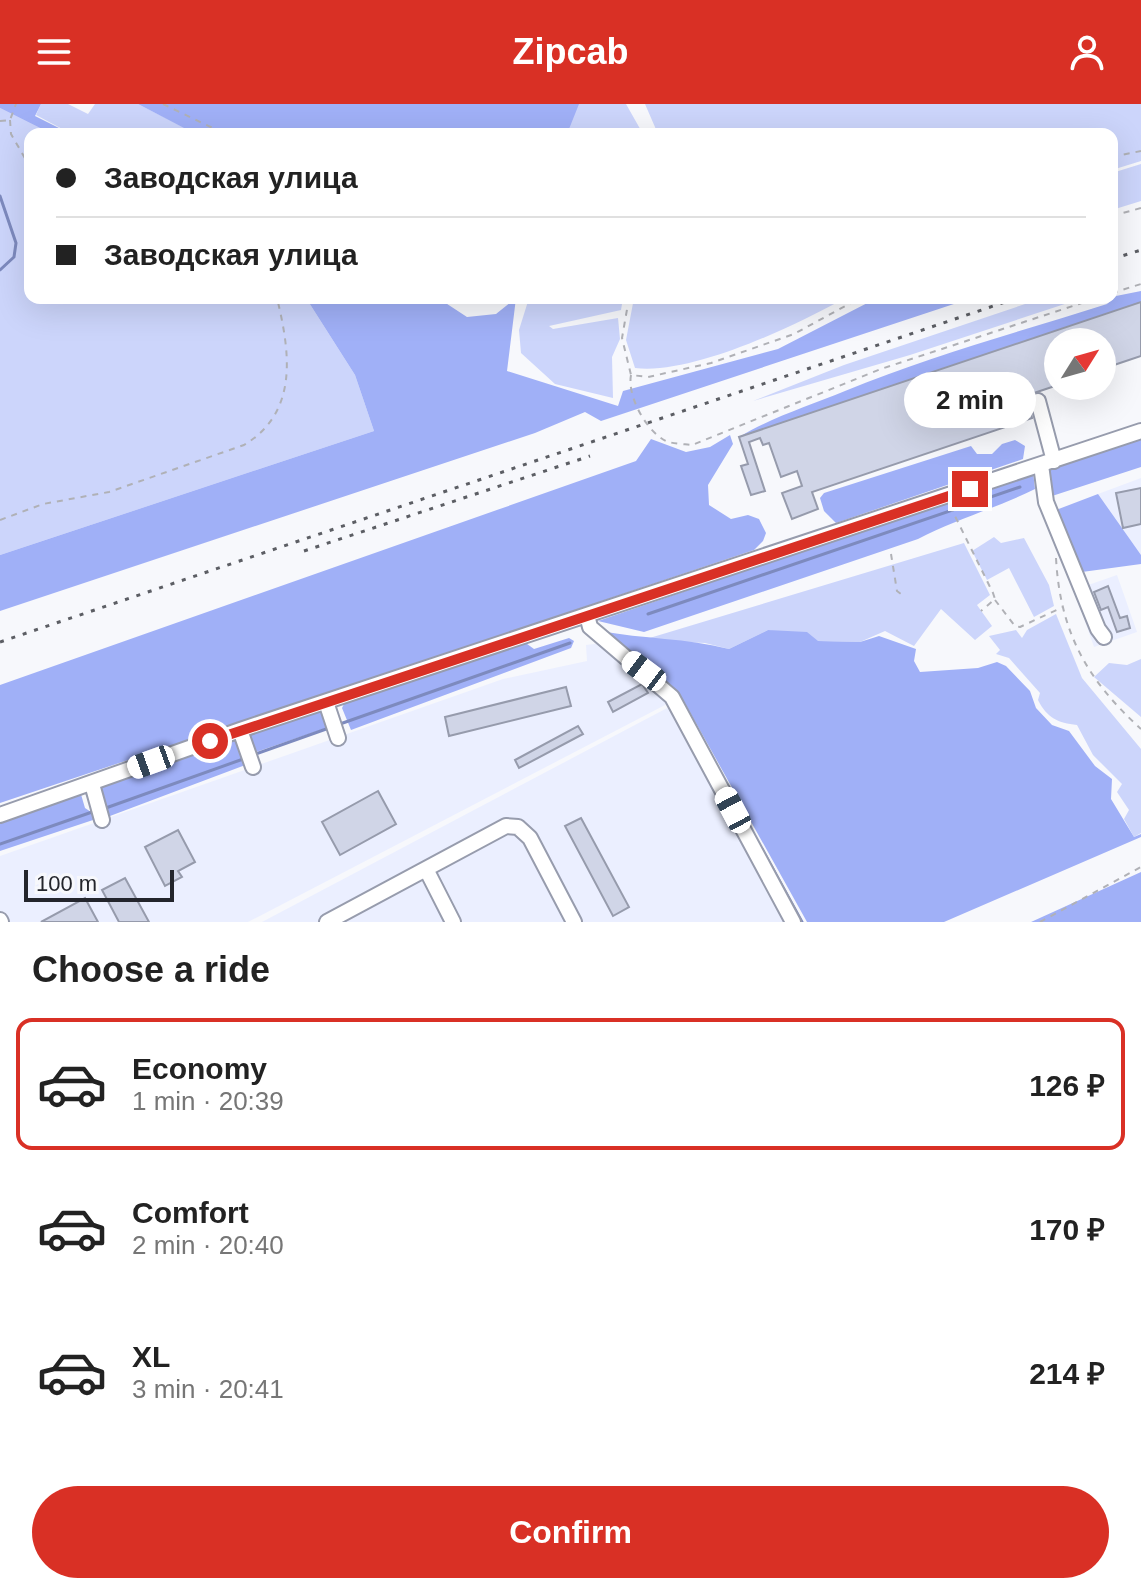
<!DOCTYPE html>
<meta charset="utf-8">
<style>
:root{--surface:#fff;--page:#f2f2f2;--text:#222;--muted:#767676;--line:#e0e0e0;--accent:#d93025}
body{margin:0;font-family:Arial,sans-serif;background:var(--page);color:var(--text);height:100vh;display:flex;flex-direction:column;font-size:30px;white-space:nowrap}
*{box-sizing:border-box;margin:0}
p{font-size:26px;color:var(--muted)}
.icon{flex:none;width:44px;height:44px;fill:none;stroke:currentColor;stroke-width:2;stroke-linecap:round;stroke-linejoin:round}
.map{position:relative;height:818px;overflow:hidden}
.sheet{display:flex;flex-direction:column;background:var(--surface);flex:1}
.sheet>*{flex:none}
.top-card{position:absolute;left:24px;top:24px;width:1094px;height:176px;border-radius:16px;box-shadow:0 8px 32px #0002;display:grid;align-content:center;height:176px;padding:0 32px;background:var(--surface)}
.needle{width:52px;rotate:53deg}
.buttons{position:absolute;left:1044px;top:224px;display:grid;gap:16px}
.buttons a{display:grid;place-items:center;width:72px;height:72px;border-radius:50%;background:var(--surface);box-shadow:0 8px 32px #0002;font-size:40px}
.scale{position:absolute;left:24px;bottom:20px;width:150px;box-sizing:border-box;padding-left:8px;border:4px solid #23252c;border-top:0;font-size:22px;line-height:28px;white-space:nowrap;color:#23252c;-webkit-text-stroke:6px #f7f8fc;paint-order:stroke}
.end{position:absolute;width:36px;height:36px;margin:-18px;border:10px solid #d93025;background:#fff;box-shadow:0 0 0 4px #fff}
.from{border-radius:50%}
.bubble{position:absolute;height:56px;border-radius:28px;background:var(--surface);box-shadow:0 8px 32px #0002;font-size:26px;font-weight:700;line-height:56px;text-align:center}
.car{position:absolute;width:24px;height:48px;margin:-24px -12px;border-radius:10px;box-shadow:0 0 6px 2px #0007;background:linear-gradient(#fff 24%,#345 0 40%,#fff 0 76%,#345 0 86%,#fff 0)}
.top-card b{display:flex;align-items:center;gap:28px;height:76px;font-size:30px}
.top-card b+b{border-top:2px solid var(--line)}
.top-card i{width:20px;height:20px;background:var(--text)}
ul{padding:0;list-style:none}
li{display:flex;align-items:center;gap:24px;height:132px;margin:0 16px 12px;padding:0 16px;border:4px solid transparent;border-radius:16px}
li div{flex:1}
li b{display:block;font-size:30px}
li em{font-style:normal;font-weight:700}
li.current{border-color:var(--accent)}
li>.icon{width:72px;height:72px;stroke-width:1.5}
h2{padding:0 32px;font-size:36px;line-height:96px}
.button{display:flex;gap:16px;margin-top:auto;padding:16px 32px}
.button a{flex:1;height:92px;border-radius:48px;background:var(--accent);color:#fff;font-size:32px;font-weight:700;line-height:92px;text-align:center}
header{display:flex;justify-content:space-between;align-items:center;height:104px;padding:0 32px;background:var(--accent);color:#fff;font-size:36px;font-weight:700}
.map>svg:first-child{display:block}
.built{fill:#ebefff}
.green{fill:#ccd5fb}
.forest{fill:#a0b0f7}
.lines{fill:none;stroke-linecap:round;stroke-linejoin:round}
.stream{stroke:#7d8abe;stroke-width:3}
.building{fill:#d0d5e7;stroke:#969bac;stroke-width:2}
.minor-casing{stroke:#979cad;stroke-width:18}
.path{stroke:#b0b1b6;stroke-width:2;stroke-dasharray:6 6;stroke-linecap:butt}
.minor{stroke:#fff;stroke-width:14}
.rail{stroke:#5c5e64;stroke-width:3;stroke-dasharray:4 8;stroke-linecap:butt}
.route{stroke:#d93025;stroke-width:10}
</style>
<header><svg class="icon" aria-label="menu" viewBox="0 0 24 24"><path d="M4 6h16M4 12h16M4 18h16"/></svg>Zipcab<svg class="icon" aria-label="person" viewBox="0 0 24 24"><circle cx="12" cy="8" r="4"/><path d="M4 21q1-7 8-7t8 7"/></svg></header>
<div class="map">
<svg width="1141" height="818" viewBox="0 0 1141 818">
<rect width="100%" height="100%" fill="#f7f8fc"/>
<path class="built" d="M1141,374V451L1098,390Z
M1117,471L1137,528L1094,543L1074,486Z
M602,539L609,551L652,580L667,600L248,818H0V752L503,575L587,557L586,541Z
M669,603L784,818H262Z"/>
<path class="green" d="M41,0H68L88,10L95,0H138L185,24L184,30H65L66,27L36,11Z
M566,0H626L643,30H565Z
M645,0H1141V57L1112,66V30H658Z
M0,4L52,30H30V194H306L355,271L374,327L0,451Z
M1141,60V97L1112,106V69Z
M529,194H623L621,206L549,222L553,225L618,214L620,235L612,253L613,294L555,280L521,249L519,226Z
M634,194H837L838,198C790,224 691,271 635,264L626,236Z
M1043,194H1083L910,251L753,297L844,261Z
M994,433L1001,439L1024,434L1049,481L1054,502L1034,513L1009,464L987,476L972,447Z
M964,439L990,491L977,501L992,522L975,536L941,505L914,542L885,527L860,538L817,537L768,526L729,545L705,539L643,536Z
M1056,510L1082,574L1141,645V729L1134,733L1124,715L1129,706L1117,688L1122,680L1093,651L1077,621C1058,619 1047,614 1038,596L1040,589L1009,554L996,550L1000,546L989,532L1016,526L1022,534L1027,526Z
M1141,555V613L1094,573L1109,559L1127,561Z"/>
<path class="forest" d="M0,0H41L35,12L67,28L52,30L0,4Z
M138,0H579L567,30H184V24Z
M1141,187V198L739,333C772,313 809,302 845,287C930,252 1019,228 1107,200L1116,192Z
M306,194H438L467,213L496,210L516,194L507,267L618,302L623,287L778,245L877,194H972L601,317L585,308L535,329L0,507V451L374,327L355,271Z
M730,331L733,340L708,381L709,401L731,415L748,411L759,415L766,429L763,437L754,446L0,699V581L636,357L651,335L686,348L710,343Z
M1141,331V363L1049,393L1047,368L1053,362Z
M1015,336L1025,342L1023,355L836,419L824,407L820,394L824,389L971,342L977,350H992L1002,340Z
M1033,368L1035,385C997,404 956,415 918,435L644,528L598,517Z
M1098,390L1141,451V460L1082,468L1056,406Z
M768,526L807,528L818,537L860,538L879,532L916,545L914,557L920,568L978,564L997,558L1006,562L1030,587L1036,604L1052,621L1069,627L1095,662L1112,675L1111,695L1134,733L1141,730V733L944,818H807L682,594L660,572L600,527C643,535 687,534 729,545Z
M569,534L574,537L571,544L351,626L342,604L344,600L523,537L534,545Z
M322,606L329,623L253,649L246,628Z
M235,632L248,660L110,712L100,698L98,684Z
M80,687L85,704L97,712L96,715L0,747V715Z
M1141,768V818H1031Z"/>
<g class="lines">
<path class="stream" d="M0,92L16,139L14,153L0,166
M648,510L1020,383
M340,620L570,539
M253,651L329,624
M103,705L246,654
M0,740L95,707
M762,745L802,818"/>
</g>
<path class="building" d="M1141,198V252L1102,265V238H1058V281L1028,291L1032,314L812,388L818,405L792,415L782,389L802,382L797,367L781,373L769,339L763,341L760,334L749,338L765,387L751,391L741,362L748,360L739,333Z
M1141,384V420L1123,424L1116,389Z
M1108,482L1120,514L1127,512L1130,524L1117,528L1108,503L1101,506L1094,488Z
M642,580L648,589L613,608L608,598Z
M566,583L571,602L449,632L445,613Z
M578,622L583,630L519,664L515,656Z
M378,687L396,720L340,751L322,718Z
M581,714L629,803L613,812L565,722Z
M178,726L195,758L178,767L182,773L165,782L145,743Z
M125,774L149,818H119L102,786Z
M85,794L98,818H41Z"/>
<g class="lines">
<defs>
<path id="minor" d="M1038,297L1054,357
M1041,361L1046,398L1098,525L1104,533
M587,511L590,523L672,593L793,818
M326,598L338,634
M240,626L253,663
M92,680L102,716
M0,711L240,626L1141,327
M426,765L453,818
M0,816L1,818
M327,818L506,722L518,723L530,734L574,818"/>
</defs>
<use href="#minor" class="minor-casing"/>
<path class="path" d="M163,0L225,30
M10,16L11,30L30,63
M0,17L10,16L16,0
M1112,53L1141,47
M1112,112L1141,104
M1112,189L1141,180
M629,194L622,234L631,271L648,273L711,259L794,230L860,194
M631,271C627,292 646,327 666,337C673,340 684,340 692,341L881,265L1097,194
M950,402L993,489L995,495L981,507
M0,416L43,400L109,388L244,341C299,308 290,248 277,194
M891,450L897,487L905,493
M1056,454C1060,528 1087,576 1141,625
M995,496L1015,522L1020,523L1063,503
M1040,818L1141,763"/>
<use href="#minor" class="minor"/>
<path class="rail" d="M1112,155L1141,146
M304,447L590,352
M0,538L1017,194"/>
</g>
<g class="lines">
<path class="route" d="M210,637L970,385"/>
</g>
</svg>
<div class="buttons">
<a><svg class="needle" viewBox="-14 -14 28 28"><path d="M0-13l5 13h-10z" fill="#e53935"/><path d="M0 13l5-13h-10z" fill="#767676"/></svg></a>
</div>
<div class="scale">100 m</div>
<i class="end from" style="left:210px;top:637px"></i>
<i class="end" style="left:970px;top:385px"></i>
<div class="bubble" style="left:904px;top:268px;width:132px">2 min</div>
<i class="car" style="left:644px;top:567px;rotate:307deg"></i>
<i class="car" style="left:151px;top:658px;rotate:250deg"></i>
<i class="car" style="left:733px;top:706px;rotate:332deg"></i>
<div class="top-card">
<b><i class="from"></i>Заводская улица</b>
<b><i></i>Заводская улица</b>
</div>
</div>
<section class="sheet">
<h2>Choose a ride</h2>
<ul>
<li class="current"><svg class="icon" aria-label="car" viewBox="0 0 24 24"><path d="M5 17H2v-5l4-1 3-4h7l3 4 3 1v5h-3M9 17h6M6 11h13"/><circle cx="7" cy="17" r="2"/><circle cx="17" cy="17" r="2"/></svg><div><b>Economy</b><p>1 min · 20:39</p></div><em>126 ₽</em></li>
<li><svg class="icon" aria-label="car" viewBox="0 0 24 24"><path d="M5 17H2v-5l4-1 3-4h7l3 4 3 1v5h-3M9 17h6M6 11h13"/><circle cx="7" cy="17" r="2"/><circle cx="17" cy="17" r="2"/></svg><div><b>Comfort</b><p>2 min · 20:40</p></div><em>170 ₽</em></li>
<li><svg class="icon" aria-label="car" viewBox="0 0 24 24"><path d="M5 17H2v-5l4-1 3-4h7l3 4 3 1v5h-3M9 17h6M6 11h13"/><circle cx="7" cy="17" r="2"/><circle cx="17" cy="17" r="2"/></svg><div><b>XL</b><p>3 min · 20:41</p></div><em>214 ₽</em></li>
</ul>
<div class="button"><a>Confirm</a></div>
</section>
